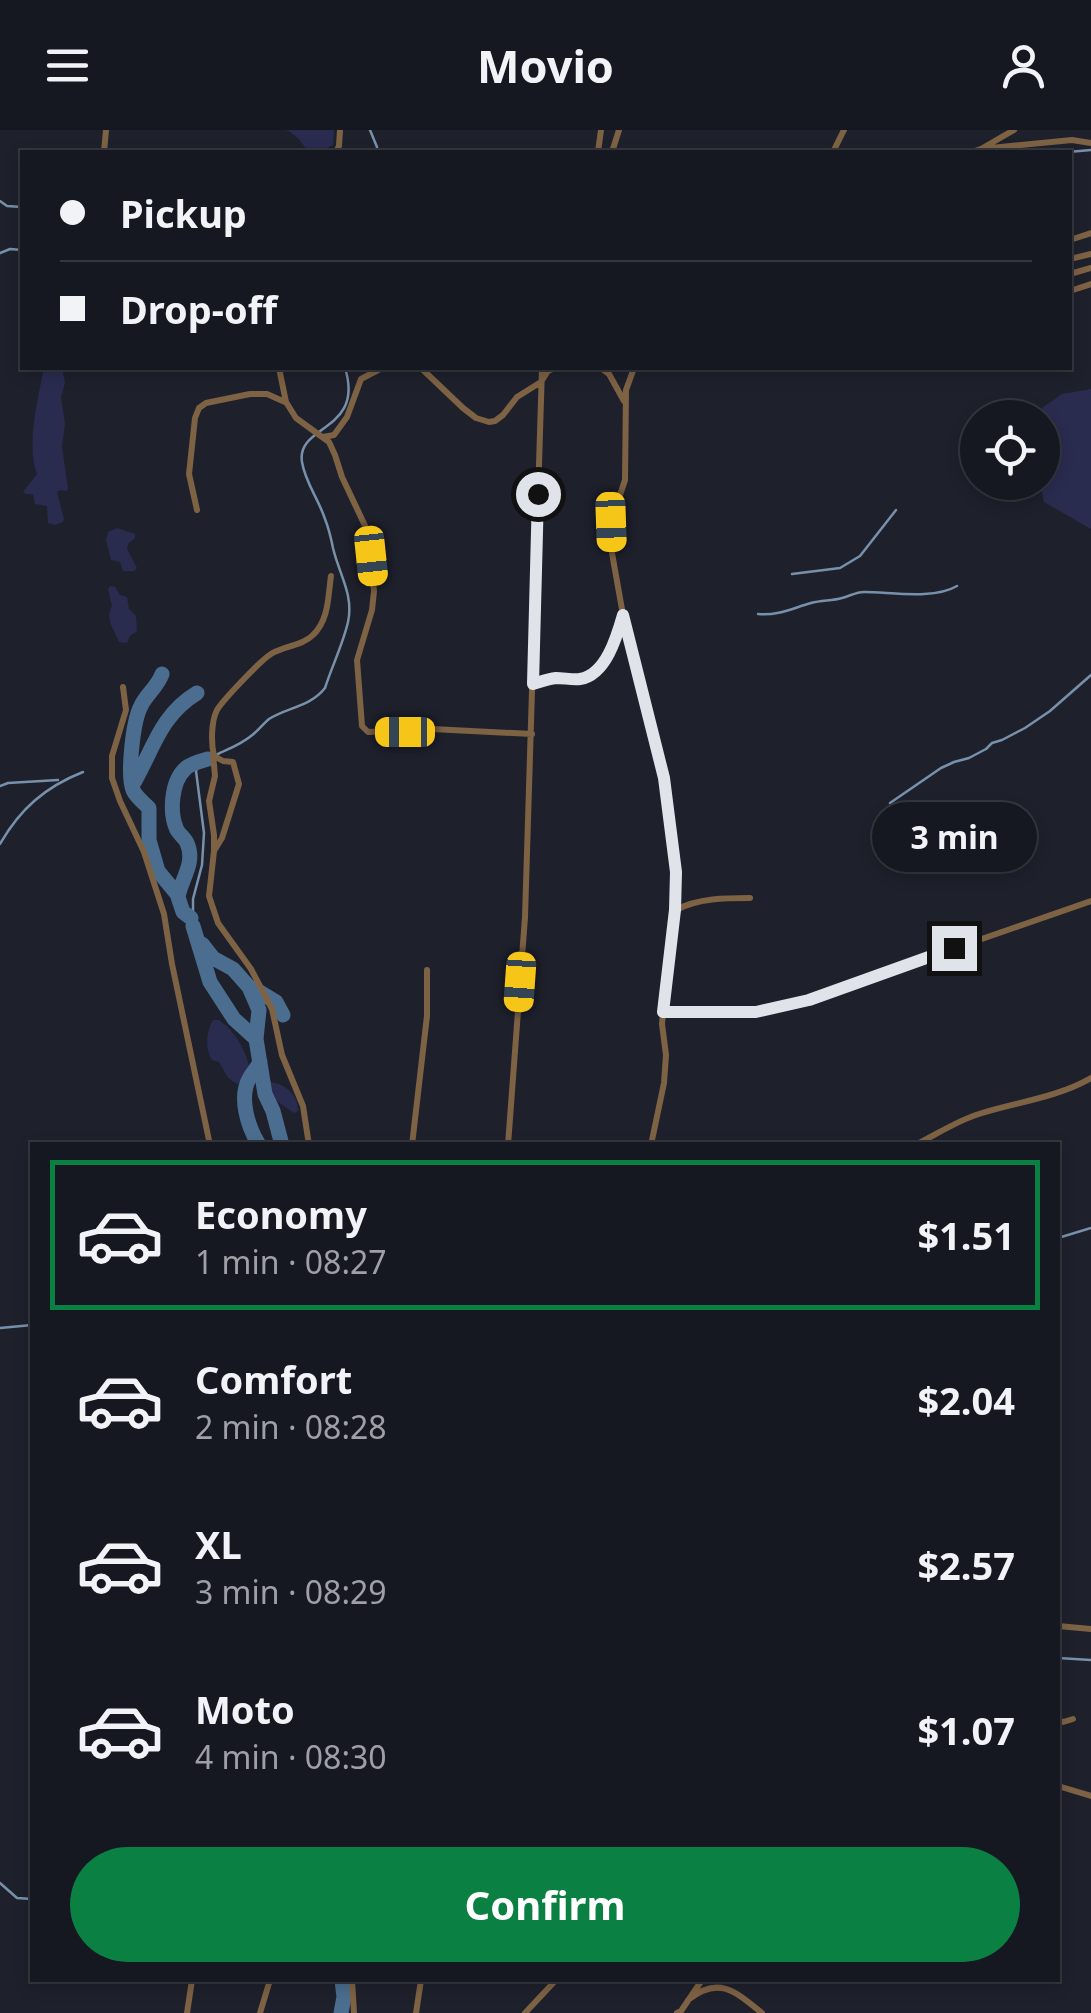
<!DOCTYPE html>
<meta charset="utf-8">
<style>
:root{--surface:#161821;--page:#23252e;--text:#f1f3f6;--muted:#9ea0a5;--line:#35373f;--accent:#0b8043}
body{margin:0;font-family:"Noto Sans",sans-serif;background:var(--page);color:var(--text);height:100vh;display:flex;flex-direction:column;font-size:38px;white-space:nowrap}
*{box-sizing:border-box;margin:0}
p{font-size:32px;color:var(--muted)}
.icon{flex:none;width:55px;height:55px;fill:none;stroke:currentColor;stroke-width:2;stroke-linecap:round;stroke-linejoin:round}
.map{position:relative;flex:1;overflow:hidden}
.side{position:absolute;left:30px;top:1012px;width:1030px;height:840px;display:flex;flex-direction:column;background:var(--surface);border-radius:0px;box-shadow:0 5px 15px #0003,0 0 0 2px var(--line)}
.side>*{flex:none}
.banner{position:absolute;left:20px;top:20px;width:1052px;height:220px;border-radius:0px;box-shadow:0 5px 15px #0003,0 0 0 2px var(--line);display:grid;align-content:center;height:220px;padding:0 40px;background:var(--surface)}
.controls{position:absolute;left:960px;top:270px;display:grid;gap:20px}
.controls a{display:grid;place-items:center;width:100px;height:100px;border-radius:50%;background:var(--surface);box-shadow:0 5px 15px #0003,0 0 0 2px var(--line);font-size:50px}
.end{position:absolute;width:45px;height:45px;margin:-22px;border:12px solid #e1e3eb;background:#111;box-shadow:0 0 0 5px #111}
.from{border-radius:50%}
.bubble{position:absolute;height:70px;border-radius:35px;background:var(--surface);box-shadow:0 5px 15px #0003,0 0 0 2px var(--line);font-size:32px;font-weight:700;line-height:70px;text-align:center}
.car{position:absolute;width:30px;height:60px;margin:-30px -15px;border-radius:12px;box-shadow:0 0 8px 2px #0007;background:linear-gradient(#f5c518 24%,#345 0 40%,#f5c518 0 76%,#345 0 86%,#f5c518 0)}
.banner b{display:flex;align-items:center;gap:35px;height:95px;font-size:38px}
.banner b+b{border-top:2px solid var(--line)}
.banner i{width:25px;height:25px;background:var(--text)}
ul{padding:18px 0 0;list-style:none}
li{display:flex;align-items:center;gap:30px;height:150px;margin:0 20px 15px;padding:0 20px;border:5px solid transparent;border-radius:0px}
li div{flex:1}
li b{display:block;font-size:38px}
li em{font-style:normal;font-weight:700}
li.on{border-color:var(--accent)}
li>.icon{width:90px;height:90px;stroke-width:1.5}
.cta{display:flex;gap:20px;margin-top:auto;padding:20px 40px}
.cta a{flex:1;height:115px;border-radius:60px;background:var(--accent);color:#fff;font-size:40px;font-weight:700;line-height:115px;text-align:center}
header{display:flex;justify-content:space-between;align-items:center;height:130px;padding:0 40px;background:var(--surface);font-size:45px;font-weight:700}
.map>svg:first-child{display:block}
.green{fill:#292c4f}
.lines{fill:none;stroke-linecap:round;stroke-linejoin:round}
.stream{stroke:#7891ab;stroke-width:2.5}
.river{stroke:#4b6e90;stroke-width:15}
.minor{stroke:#7e6244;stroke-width:6}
.route{stroke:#e1e3eb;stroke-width:12}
</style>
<header><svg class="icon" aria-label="menu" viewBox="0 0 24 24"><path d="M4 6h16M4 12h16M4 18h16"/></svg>Movio<svg class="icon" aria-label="person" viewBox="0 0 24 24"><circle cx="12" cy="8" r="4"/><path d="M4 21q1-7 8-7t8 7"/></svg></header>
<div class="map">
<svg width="1091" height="1883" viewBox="0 0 1091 1883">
<rect width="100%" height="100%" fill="#1e202c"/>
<path class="green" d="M286,0H334L333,15C299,31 309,10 286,0Z
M44,238H62L65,253L61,267L65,294L62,316L68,359L66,361L60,360L57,362L64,389L63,392L55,395L48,393L47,376L35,374L33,364H26L23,362L37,344C26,315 38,268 44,238Z
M1091,259V399L1044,372L1040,353L1042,352V288L1040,287L1042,278L1062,264Z
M117,398L135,404V408L128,414L127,419L137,438L134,441H123L120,432L111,430L106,410L108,402Z
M110,456L115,457L120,465L127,467L129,479L136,486L137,501L130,506L127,513L119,512C115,500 104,490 112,476L108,459Z
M213,890H219C235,901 247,921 250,941L241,952L237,954L228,948L219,932L212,930C205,920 206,901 213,890Z
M271,952C285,954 299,966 298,981L294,983L274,969L269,957Z"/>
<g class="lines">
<path class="stream" d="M370,0L377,17V22
M1068,22L1091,20
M0,71L7,76L22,77
M0,123L10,119L22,120
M792,444L840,438L860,426L896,380
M758,484C778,486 793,478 811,473C822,470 832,471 842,468C850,466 856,462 864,462C891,462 933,470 957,456
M216,625C228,619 240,615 251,606C258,601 263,594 269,589C288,577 310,577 325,558C332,536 343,514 348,492C354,465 339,444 333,418C331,408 329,399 325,389C319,370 305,352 302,332C296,294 365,302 345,238
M0,656L8,653L58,650
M890,673L941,638L954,632L969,628L986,619L992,613L1002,610L1025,598L1050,581L1091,545
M0,714C20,679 45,657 83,642
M193,796V769L202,735L204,703L196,641L200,634L209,629
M1058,1108L1091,1098
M0,1198L32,1195
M1058,1528L1091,1530
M0,1753L17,1768L32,1769"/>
<path class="river" d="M162,544C157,558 145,565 140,578C133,593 127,645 133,660C136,667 144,673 149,678V710L158,741L177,764L183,782L191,788
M132,656C153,621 159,586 197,563
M178,767C181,749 196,733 187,713C185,708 180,705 177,700C169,683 171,651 186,638C192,633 201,631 208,629
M193,796L210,852L234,889L256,909L265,964L273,981L282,1015
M202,814L213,828L233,839L249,857L259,880L256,909
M253,858L276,872L283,885
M259,1015C248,997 238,967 250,947C253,942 257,938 260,932
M341,1883L344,1867L342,1850"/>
<path class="minor" d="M981,19L1072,10L1091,13
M104,22L106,0
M336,22L339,16L340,0
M598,22L601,0
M612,22L619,0
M833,22L844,0
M971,22L981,19L1014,0
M1070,110L1091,103
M1070,129L1091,124
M1070,144L1091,138
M1070,161L1091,154
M279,238L286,272L296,288L329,312L335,325L342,347L368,402L374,461L372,480L357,530L362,596L368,602L432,599L532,604
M421,238L463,278L476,288L489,292L495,291L503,285L517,267L541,252L548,241L555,238
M601,238L609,244L624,271
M634,238L626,260L625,350L611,392L612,423L623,485L664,648L676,743L675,780L668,829L662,894L666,925L664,953L651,1015
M323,307L334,305L347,287L361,249L382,238
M197,380L189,344L195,288L199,278L206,273L250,264H267L285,272
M533,554C540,552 548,549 556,549C564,548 573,550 580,549C606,545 617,506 623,485
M123,557L126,580L112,626V648L120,671L144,722L164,784L172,834L210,1015
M213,624L215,646L209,671L214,705V720
M676,780C698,768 726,768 750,768
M663,882L742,883L809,869L1091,771
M309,1015L303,976L282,925L272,879L251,839L218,793L209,766L214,721L222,708L239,654L233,632L223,631L214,626C211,613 211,592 217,580C223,570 261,530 271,524C284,516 302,516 313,505C329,490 328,466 331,446
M412,1015L427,886V840
M508,1015L525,787L542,238
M915,1015C936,1005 956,991 979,984C1017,972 1056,968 1091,948
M1058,1496L1091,1499
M1058,1590L1063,1592L1073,1589
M1058,1656L1091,1666
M352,1850L354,1883
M688,1870C719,1845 736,1862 762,1883
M187,1883L192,1850
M260,1883L270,1850
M416,1883L421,1850
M525,1883L556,1850
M677,1883L681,1881L702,1850"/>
</g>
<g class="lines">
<path class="route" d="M538,364L533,554C540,552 548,549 556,548C564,548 573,550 580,549C606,545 617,506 623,485L664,648L676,742L675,780L663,882H756L809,870L954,818"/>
</g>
</svg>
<div class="controls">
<a><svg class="icon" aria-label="locate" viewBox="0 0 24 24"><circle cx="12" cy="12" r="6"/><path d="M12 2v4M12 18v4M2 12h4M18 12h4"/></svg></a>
</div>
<i class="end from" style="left:538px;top:364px"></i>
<i class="end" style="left:954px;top:818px"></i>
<div class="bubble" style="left:872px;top:672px;width:165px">3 min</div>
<i class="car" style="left:611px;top:392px;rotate:178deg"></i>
<i class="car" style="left:371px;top:426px;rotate:174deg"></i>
<i class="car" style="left:405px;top:602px;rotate:270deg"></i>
<i class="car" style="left:520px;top:852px;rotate:184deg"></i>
<div class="banner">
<b><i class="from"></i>Pickup</b>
<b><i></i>Drop-off</b>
</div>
<section class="side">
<ul>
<li class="on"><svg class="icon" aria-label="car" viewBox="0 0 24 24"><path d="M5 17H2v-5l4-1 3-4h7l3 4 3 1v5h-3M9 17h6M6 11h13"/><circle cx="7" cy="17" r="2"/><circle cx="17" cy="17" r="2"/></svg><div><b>Economy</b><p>1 min · 08:27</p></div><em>$1.51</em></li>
<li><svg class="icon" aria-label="car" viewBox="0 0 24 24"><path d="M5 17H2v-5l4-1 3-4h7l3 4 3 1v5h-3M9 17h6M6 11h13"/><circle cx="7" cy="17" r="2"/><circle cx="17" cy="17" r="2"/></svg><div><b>Comfort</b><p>2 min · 08:28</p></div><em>$2.04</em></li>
<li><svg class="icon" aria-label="car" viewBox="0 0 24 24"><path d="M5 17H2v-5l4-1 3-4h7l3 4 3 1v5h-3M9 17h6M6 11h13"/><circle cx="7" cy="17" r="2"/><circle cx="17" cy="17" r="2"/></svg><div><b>XL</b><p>3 min · 08:29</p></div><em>$2.57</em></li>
<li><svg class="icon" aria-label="car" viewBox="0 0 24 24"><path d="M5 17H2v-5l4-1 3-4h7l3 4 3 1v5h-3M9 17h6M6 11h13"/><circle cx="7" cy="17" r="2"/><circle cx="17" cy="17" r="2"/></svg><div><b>Moto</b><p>4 min · 08:30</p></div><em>$1.07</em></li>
</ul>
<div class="cta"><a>Confirm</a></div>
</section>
</div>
